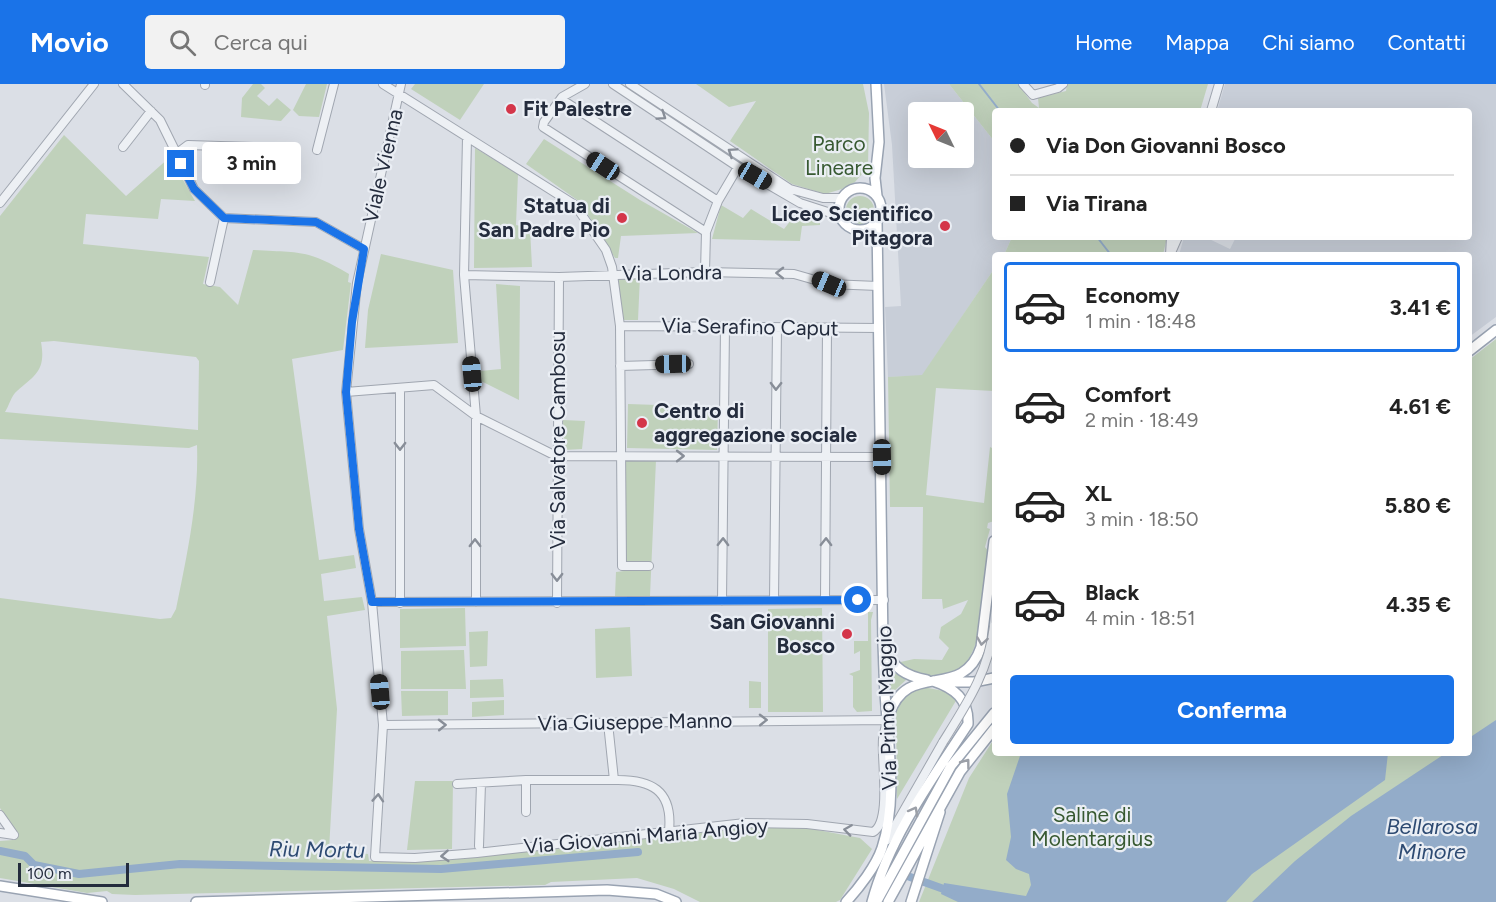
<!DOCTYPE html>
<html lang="it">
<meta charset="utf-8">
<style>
:root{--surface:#fff;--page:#f2f2f2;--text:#222;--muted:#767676;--line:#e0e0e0;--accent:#1a73e8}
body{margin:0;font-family:Figtree,sans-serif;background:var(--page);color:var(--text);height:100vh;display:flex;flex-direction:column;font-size:22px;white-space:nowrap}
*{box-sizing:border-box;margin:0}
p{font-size:20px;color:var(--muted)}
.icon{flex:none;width:33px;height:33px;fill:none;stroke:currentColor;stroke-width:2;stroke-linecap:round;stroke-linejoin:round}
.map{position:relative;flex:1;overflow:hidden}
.sheet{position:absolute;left:992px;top:168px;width:480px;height:504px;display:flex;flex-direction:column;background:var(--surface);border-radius:6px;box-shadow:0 6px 24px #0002}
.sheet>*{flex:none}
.top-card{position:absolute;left:992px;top:24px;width:480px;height:132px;border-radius:6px;box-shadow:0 6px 24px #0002;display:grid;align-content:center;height:132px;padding:0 18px;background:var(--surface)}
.needle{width:39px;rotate:313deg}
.buttons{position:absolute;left:908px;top:18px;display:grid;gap:12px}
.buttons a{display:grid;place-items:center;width:66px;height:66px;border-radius:6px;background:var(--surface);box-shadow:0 6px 24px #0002;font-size:30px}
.scale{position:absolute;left:18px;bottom:15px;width:111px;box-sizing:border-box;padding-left:6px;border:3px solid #242c3d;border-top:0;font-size:16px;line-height:21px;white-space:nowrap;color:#242c3d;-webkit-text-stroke:4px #eaeef4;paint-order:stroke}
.end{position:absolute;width:27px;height:27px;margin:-14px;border:8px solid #1a73e8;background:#fff;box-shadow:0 0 0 3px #fff}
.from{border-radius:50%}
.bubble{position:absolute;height:42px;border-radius:6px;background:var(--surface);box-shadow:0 6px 24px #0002;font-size:20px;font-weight:700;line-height:42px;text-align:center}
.car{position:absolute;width:18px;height:36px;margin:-18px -9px;border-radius:8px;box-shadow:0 0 4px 2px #0007;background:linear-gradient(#222 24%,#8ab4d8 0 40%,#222 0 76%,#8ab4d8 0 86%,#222 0)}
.top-card b{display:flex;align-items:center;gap:21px;height:57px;font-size:22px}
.top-card b+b{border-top:2px solid var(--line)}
.top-card i{width:15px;height:15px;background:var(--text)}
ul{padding:10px 0 0;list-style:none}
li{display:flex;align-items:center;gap:18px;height:90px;margin:0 12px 9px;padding:0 6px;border:3px solid transparent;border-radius:6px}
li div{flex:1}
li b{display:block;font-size:22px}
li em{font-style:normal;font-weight:700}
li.active{border-color:var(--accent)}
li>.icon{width:54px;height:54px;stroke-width:1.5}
.action{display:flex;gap:12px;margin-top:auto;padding:12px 18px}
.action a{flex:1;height:69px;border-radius:6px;background:var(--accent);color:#fff;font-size:24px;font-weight:700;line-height:69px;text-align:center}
header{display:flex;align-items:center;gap:36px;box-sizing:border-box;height:84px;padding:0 30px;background:var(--accent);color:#fff}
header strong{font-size:28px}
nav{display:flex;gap:33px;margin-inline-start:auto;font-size:21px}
.search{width:420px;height:54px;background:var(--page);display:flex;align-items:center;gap:15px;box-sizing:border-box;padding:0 21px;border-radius:6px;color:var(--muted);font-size:22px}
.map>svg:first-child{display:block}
.built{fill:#c8ced8;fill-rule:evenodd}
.green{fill:#c0d1bb;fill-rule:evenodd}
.water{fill:#93acc9}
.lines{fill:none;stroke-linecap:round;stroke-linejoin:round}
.stream{stroke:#93acc9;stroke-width:2}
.canal{stroke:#93acc9;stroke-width:8}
.minor-casing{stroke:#a0a6b0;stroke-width:10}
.major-casing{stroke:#99a3b2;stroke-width:12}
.minor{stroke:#edf0f4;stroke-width:8}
.major{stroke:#fff;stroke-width:9}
.minor-bridge-casing{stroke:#a0a6b0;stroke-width:10;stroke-linecap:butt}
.minor-bridge{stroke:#edf0f4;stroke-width:8}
.oneway{stroke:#888e98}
.oneway2{stroke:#9ca0a8}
.route{stroke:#1a73e8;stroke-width:8}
.poi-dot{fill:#d4364a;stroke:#eaeef4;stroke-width:2}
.labels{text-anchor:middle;stroke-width:4.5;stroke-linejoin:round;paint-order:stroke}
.poi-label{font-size:21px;font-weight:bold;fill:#242c3d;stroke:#eaeef4;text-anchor:end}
.park-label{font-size:21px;fill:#375931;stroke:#eaeef4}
.street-label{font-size:21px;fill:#242c3d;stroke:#eaeef4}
.water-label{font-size:22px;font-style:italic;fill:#2d4a72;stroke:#eaeef4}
</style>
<header>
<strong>Movio</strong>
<div class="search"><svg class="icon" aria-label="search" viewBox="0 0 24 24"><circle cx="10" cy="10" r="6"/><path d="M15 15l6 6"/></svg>Cerca qui</div>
<nav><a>Home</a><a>Mappa</a><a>Chi siamo</a><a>Contatti</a></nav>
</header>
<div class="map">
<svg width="1496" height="818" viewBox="0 0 1496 818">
<rect width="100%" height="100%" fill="#dbdfe6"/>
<path class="built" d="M884,0H949L994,57V153H1012L1004,171H994V185L922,292L888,293L885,223L901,222L892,61ZM918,28H963V74H918Z
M1225,0H1496V233L1469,253L1468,171H1179L1184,153H1205L1230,165L1236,153H1468V27H1217Z"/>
<path class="green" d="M253,0H261L265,4L257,12L269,22L277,14L291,26L281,37L241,33L242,14Z
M306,0H327L319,33L299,32L293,26Z
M415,0H484L460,36L411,5Z
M696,0H863L869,29L868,83L855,98L842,105L825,110L792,100L730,57L756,17L729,23Z
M949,0H1018L1032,19L1039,24L1038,14L1066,7L1067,0H1208L1200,27H994V57Z
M64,51L126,112L170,73L195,117L161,115L158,135L86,130L83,160L209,173L203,200L220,203L238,221L253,166C300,169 307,165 349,190L348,198L351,199L343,266L292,275L319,476L354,471L356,484L321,490L324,517L362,513L365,526L327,532L337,625L329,766L368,770L369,777L460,775L744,744H807L860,754L872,765L840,816L836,818H700L674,805L637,794L551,798L545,801L135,811L112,810L107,807L87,809L0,794V757L13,756L17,751L0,724V514L160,535L171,534L176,525C187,471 199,416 197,361L189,364L0,355V132ZM54,257L196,273L199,277L198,346L5,328C9,322 11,312 17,307C36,291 46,286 41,258Z
M544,55L640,116L698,149L621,152L618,174H615L580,118L526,80Z
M475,64L518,90L516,141L530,144L532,183L474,184Z
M846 126a14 14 0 1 1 28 0a14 14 0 1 1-28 0Z
M721,121L743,134L751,125L784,145L798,127L820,132V141L802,142L800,157L712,155Z
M1012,153H1167L1163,171H1004Z
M381,170L453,186L458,259L365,264L368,226Z
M994,185V307L936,304L926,411L984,419L990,363L994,365V437L988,439L987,444L990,445L985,463L989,468C982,526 987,630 896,579L914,575L942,576L949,564L939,554L941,543L961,530L968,516L943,525L942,515H922L923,423H890L888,293L922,291Z
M640,192L638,236H623L617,193Z
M496,200L520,202L519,316L481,297L480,287L501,285Z
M1496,255V818H919L969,694L994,655V669H1468L1469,276Z
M628,320L718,323L717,366L627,364Z
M563,336L585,337L582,365L564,366Z
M656,376L650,512H615L616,488L624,487L625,377Z
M465,524L466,562L400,564V525Z
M822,524L823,628H768V525Z
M868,528H873L871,536L872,627L857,628L853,623V592L849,590L860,586V567L854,570V557H868Z
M630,543L632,592L596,594L595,545Z
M488,547L487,582L470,583L469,548Z
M464,566L466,605H401V567Z
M891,584L906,596L893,608L891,607L888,587Z
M503,595L504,613L470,614V596Z
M749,597L761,598V624H749Z
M923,603L949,608L957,615L897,715L896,627L904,609Z
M401,607H448V631L402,632Z
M504,616V631L472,633V618Z
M415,697H453L452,765L407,766Z"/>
<path class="water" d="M1496,636V818H1252L1295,777L1351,732L1446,669H1468L1469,654Z
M1021,669H1388L1385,696L1252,790L1226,818H958L941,810L944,799L1026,812L1031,801L1029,790L1016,785L1006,776L1011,753L1007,710Z"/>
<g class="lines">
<path class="stream" d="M979,0L1000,27
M1097,153L1111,171"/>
<path class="canal" d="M0,767L25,772L34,781L79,790L180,780L441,785L638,768
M899,789L952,808"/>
<defs>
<path id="minor" d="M123,0L160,36L194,105L224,134L316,138L364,165
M383,0L575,121L606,166L612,183L620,242L622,482H649
M585,0L562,13L544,38L543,43L706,148
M613,0L738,83L800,119L840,132
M630,0L790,105L823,114H841
M1023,0L1033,11L1058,4L1063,0
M205,1V0
M561,15L718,117
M1211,27L1219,0
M467,54L464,191L476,332V518
M123,63L151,27
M317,66L334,0
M176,70L188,61L253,63L250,93
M0,119L94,0
M1170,171L1178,153
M1170,171L1171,153
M705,188L706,148L718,117L738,83
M464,191L559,193L705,188L794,190L829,200L878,202
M210,198L224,134
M620,242L879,244
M620,282L689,280
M346,308L434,301L476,332L556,372L882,373
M774,516L777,244
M825,516L827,244
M722,517L725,242
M372,518L884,516
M400,519V304
M557,519L559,193
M383,641L887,636C886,642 884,648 883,655C881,675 892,738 873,748L807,740L745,739L477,769L415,774L375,773L383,641L372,518L359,445L346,308L357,199L401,0
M526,696V728
M614,696C651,695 673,706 669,747
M457,700L526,696H614L608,639
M0,731L14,751
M0,749L14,751
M887,756L943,658
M479,762L481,699"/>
<path id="major" d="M876,0L879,58L875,94L877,112
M839 125a21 21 0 1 1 42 0a21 21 0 1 1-42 0Z
M1468,268L1496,246
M885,565C894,585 906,592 927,596
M946,598H974L994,594
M889,631C908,574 962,619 981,563L994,457
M0,802L102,818
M877,817L951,682L994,629
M196,818L607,806L656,810L676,818
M846,818C859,804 876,782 882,764C897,718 889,669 886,622C884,602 884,581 883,561L877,137
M872,818C889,754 932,695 968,640C969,615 954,604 933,597
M888,818L960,688L994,645
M911,818L940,728"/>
</defs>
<use href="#minor" class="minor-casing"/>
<use href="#major" class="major-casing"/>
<use href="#minor" class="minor"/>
<use href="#major" class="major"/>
<defs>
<path id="minor-bridge" d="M943,658C966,621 989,587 994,542"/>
</defs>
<use href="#minor-bridge" class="minor-bridge-casing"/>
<use href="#minor-bridge" class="minor-bridge"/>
</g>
<defs><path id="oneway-chevron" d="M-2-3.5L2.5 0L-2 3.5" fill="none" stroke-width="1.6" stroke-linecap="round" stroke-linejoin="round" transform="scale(1.5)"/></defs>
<g class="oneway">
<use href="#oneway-chevron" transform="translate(662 32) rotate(34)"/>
<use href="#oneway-chevron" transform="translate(732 68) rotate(-146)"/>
<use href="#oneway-chevron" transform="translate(780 189) rotate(-179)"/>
<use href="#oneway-chevron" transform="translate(776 302) rotate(91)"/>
<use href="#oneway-chevron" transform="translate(400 362) rotate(90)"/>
<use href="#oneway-chevron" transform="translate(680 372)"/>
<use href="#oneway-chevron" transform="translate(723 458) rotate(-89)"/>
<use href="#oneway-chevron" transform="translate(826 458) rotate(-89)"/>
<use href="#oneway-chevron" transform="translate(475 459) rotate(-90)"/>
<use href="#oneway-chevron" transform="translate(557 493) rotate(90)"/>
<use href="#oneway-chevron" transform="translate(763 636) rotate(-1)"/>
<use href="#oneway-chevron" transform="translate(442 641) rotate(-1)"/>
<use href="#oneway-chevron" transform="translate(378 714) rotate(-86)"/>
<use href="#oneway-chevron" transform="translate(848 746) rotate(-172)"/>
<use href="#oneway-chevron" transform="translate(445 772) rotate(176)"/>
</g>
<g class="oneway2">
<use href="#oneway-chevron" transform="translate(982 557) rotate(99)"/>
<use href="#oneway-chevron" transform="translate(966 679) rotate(-53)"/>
<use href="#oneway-chevron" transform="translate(914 727) rotate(-61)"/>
</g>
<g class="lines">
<path class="route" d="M181,80L194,105L224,134L316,138L364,165L352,238L346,308L359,445L372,518L858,516"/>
</g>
<g class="poi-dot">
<circle cx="511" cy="25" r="6"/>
<circle cx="622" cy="134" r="6"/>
<circle cx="945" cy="142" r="6"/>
<circle cx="642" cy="339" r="6"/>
<circle cx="847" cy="550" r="6"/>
</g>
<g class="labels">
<g class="poi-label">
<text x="523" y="32" text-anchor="start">Fit Palestre</text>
<text x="610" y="129">Statua di<tspan x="610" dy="24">San Padre Pio</tspan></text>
<text x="933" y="137">Liceo Scientifico<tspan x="933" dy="24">Pitagora</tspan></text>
<text x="654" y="334" text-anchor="start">Centro di<tspan x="654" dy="24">aggregazione sociale</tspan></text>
<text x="835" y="545">San Giovanni<tspan x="835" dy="24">Bosco</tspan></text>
</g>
<g class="park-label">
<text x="839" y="67">Parco<tspan x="839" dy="24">Lineare</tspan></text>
<text x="1092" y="738">Saline di<tspan x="1092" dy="24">Molentargius</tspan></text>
</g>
<g class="street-label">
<text transform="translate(383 82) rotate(-77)" y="7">Viale Vienna</text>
<text transform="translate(672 189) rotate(-1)" y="7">Via Londra</text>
<text transform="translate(750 243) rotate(1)" y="7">Via Serafino Caput</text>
<text transform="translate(558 356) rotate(-90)" y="7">Via Salvatore Cambosu</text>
<text transform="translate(887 624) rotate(-92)" y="7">Via Primo Maggio</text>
<text transform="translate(635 638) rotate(-1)" y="7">Via Giuseppe Manno</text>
<text transform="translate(646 752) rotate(-5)" y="7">Via Giovanni Maria Angioy</text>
</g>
<g class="water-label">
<text x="1432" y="750">Bellarosa<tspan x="1432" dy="25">Minore</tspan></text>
<text transform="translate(317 765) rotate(1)" y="8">Riu Mortu</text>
</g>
</g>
</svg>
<div class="buttons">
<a><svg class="needle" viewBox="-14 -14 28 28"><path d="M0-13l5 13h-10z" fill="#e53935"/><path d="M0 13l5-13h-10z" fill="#767676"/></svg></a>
</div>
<div class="scale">100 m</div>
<i class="end from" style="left:858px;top:516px"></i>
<i class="end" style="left:181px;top:80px"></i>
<div class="bubble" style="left:202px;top:58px;width:99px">3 min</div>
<i class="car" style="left:603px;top:82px;rotate:303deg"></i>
<i class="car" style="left:755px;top:92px;rotate:120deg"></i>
<i class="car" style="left:829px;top:200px;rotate:293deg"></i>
<i class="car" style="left:673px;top:280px;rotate:269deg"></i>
<i class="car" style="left:472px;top:290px;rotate:355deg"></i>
<i class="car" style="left:882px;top:373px;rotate:179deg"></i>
<i class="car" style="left:380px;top:608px;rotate:355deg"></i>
<div class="top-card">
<b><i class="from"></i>Via Don Giovanni Bosco</b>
<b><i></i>Via Tirana</b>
</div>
<section class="sheet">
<ul>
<li class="active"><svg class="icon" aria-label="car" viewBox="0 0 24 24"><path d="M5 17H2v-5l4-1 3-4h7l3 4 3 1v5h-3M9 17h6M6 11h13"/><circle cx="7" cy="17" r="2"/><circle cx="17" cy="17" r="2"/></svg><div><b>Economy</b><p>1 min · 18:48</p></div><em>3.41 €</em></li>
<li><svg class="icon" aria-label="car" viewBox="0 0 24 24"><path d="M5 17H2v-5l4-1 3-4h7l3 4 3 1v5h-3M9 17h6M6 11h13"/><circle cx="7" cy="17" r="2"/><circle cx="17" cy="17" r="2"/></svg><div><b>Comfort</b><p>2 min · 18:49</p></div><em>4.61 €</em></li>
<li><svg class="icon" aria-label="car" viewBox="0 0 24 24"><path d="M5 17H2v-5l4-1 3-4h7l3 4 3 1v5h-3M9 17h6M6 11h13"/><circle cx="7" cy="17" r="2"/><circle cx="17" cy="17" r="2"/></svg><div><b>XL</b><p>3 min · 18:50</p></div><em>5.80 €</em></li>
<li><svg class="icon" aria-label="car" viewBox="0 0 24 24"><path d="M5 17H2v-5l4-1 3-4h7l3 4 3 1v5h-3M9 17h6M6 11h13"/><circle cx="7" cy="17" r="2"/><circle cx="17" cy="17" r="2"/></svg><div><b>Black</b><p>4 min · 18:51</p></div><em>4.35 €</em></li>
</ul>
<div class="action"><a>Conferma</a></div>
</section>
</div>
